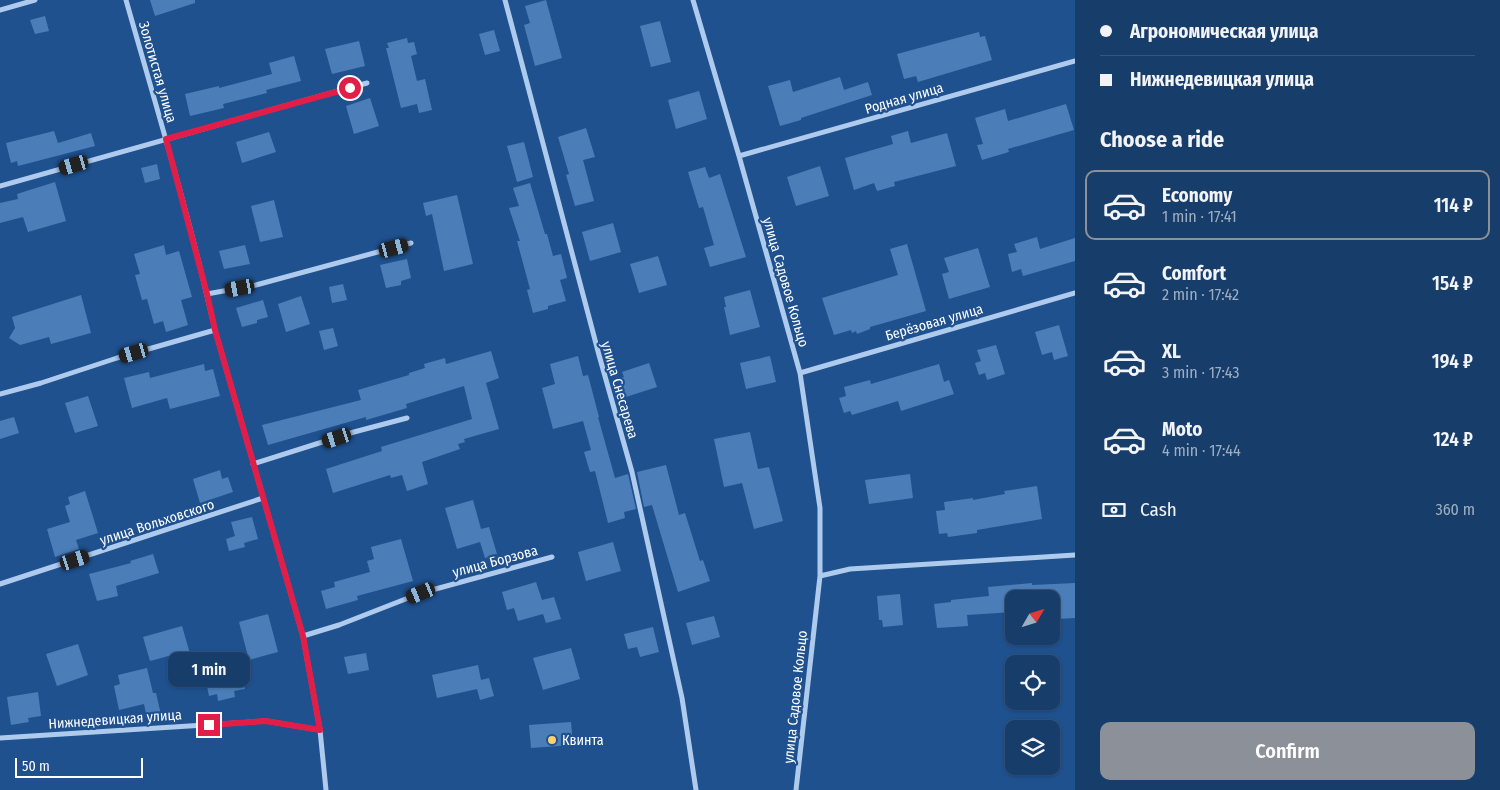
<!DOCTYPE html>
<meta charset="utf-8">
<style>
:root{--surface:#173d6b;--page:#204471;--text:#f1f3f6;--muted:#9eaec1;--line:#36567e;--accent:#8c9099}
body{margin:0;font-family:"Fira Sans Condensed",sans-serif;background:var(--page);color:var(--text);height:100vh;display:flex;flex-direction:column;font-size:19px;white-space:nowrap}
*{box-sizing:border-box;margin:0}
p{font-size:16px;color:var(--muted)}
.icon{flex:none;width:28px;height:28px;fill:none;stroke:currentColor;stroke-width:2;stroke-linecap:round;stroke-linejoin:round}
.map{position:relative;flex:1;overflow:hidden}
.drawer{display:flex;flex-direction:column;background:var(--surface);width:425px}
.drawer>*{flex:none}
.hud{display:grid;align-content:center;height:110px;padding:0 25px;background:var(--surface)}
.needle{width:32px;rotate:51deg}
.buttons{position:absolute;left:1005px;top:590px;display:grid;gap:10px}
.buttons a{display:grid;place-items:center;width:55px;height:55px;border-radius:10px;background:var(--surface);box-shadow:0 1px 4px #0004,0 0 0 1px var(--line);font-size:25px}
.scale{position:absolute;left:15px;bottom:12px;width:128px;box-sizing:border-box;padding-left:5px;border:2px solid #fff;border-top:0;font-size:14px;line-height:18px;white-space:nowrap;color:#fff;-webkit-text-stroke:4px #1f518f;paint-order:stroke}
.end{position:absolute;width:22px;height:22px;margin:-11px;border:6px solid #e11d48;background:#fff;box-shadow:0 0 0 2px #fff}
.from{border-radius:50%}
.bubble{position:absolute;height:35px;border-radius:10px;background:var(--surface);box-shadow:0 1px 4px #0004,0 0 0 1px var(--line);font-size:16px;font-weight:600;line-height:35px;text-align:center}
.car{position:absolute;width:15px;height:30px;margin:-15px -8px;border-radius:6px;box-shadow:0 0 4px 1px #0007;background:linear-gradient(#222 24%,#8ab4d8 0 40%,#222 0 76%,#8ab4d8 0 86%,#222 0)}
.hud b{display:flex;align-items:center;gap:18px;height:48px;font-size:19px}
.hud b+b{border-top:1px solid var(--line)}
.hud i{width:12px;height:12px;background:var(--text)}
ul{padding:0;list-style:none}
li{display:flex;align-items:center;gap:15px;height:70px;margin:0 10px 8px;padding:0 15px;border:2px solid transparent;border-radius:10px}
li div{flex:1}
li b{display:block;font-size:19px}
li em{font-style:normal;font-weight:600}
li.selected{border-color:var(--accent)}
li>.icon{width:45px;height:45px;stroke-width:1.5}
h2{padding:0 25px;font-size:22px;line-height:60px}
.pay{display:flex;align-items:center;gap:12px;height:55px;padding:0 25px;font-size:19px}
.pay p{margin-inline-start:auto}
.button{display:flex;gap:10px;margin-top:auto;padding:10px 25px}
.button a{flex:1;height:58px;border-radius:10px;background:var(--accent);color:#fff;font-size:20px;font-weight:600;line-height:58px;text-align:center}
main{display:flex;flex:1;min-height:0}
.map>svg:first-child{display:block}
.building{fill:#4b7eb8}
.lines{fill:none;stroke-linecap:round;stroke-linejoin:round}
.minor{stroke:#aecbed;stroke-width:5}
.route{stroke:#e11d48;stroke-width:6}
.poi-dot{fill:#fbd06d;stroke:#1f518f;stroke-width:2}
.labels{text-anchor:middle;stroke-width:4.5;stroke-linejoin:round;paint-order:stroke}
.street-label{font-size:14px;fill:#fff;stroke:#1f518f}
.poi-label{font-size:14px;fill:#fff;stroke:#1f518f;text-anchor:start}
</style>
<main>
<div class="map">
<svg width="1075" height="790" viewBox="0 0 1075 790">
<rect width="100%" height="100%" fill="#1f518f"/>
<path class="building" d="M150,0H195V3L155,16Z
M546,0L562,58L535,66L524,25L530,23L525,6Z
M45,16L49,31L35,34L30,20Z
M660,21L671,62L651,67L640,26Z
M494,30L500,51L485,55L479,34Z
M979,32L980,37L985,36L992,60L918,82L916,76L904,79L897,54Z
M407,38L408,43L414,42L417,54L411,56L417,81L425,79L432,110L419,113L417,104L401,108L386,48H389L387,43Z
M359,41L365,66L332,74L325,49Z
M294,56L301,81L266,90L267,93L223,104L224,108L190,116L185,94L219,86V88L272,74L269,63Z
M840,77L844,90L868,82L872,95L801,118V120L780,126L768,86L790,80L793,92Z
M699,91L707,119L676,129L668,100Z
M370,98L379,126L354,134L346,106Z
M1066,104L1074,130L1008,149L1009,152L982,160L977,145L983,144L975,118L1005,109L1008,121Z
M586,128L595,157L583,160L594,201L575,206L566,175L569,174L558,137Z
M54,131L58,143L91,133L95,146L18,166L17,161L11,163L6,143Z
M908,131L911,143L947,133L956,166L894,182L895,186L877,191L874,183L854,190L845,158L893,144L891,136Z
M269,132L276,152L242,163L236,142Z
M524,142L533,177L517,182L507,146Z
M157,164L160,179L145,183L141,168Z
M820,166L829,196L796,206L787,177Z
M705,167L709,178L720,174L746,257L710,267L704,248L714,245L703,207L699,208L688,172Z
M55,182L66,221L28,232L23,217L0,223V203L18,199L17,194Z
M530,183L545,234H547L553,256L561,254L567,278L560,280L566,301L548,306V309L533,313L527,290L530,289L517,241H520L509,208L519,206L513,188Z
M457,195L473,264L444,271L432,214L426,216L423,203Z
M274,200L283,237L260,242L251,206Z
M613,223L621,252L590,261L582,232Z
M1037,237L1040,249L1075,238V261L1023,276L1021,269L1012,272L1008,254L1017,252L1014,244Z
M907,244L926,311L870,327V329L857,334L856,331L852,333L851,330L834,335L822,298L898,275L890,249Z
M164,245L166,255L179,251L192,297L181,300L188,325L166,332L163,321L154,324L147,299L142,300L135,275L140,274L134,254Z
M245,245L250,264L224,269L219,251Z
M978,248L990,287L949,299L942,274L949,272L944,258Z
M658,256L667,285L639,293L630,264Z
M407,259L411,278L401,281V285L386,288L380,265Z
M343,284L347,300L332,303L329,287Z
M750,290L760,327L730,335L724,307H726L724,297Z
M81,295L91,333L51,344L49,337L20,345L9,338L15,328L12,317Z
M301,296L310,324L286,332L278,304Z
M263,300L268,317L257,320V323L242,327L236,308Z
M1059,325L1068,356L1054,360L1052,352L1042,355L1035,332Z
M333,328L338,346L324,350L319,331Z
M996,345L1005,374L987,380L985,373L979,375L975,363L981,361L977,350Z
M491,351L499,378L486,383L499,429L464,439L465,442L458,444L460,449L422,462L428,484L407,491L402,475L391,478L390,475L333,493L326,469L382,451L381,447L472,419L464,386L406,404L407,408L366,420V417L268,445L262,425L361,400L358,390L409,375V373L425,368L424,364L445,358L446,364Z
M578,356L583,376L588,375L599,417H598L615,478L628,474L636,509L624,512L625,518L608,523L595,471L590,472L584,452L591,450L583,421L553,429L542,388L555,384L550,364Z
M770,356L776,382L746,389L740,363Z
M649,363L657,387L626,397L620,378L624,377L622,372Z
M204,364L205,371L213,369L220,396L170,409L167,398L132,408L124,378L149,372L150,378Z
M939,364L944,382L949,380L954,394L901,411L898,401L852,415L850,411L844,413L839,398L846,396L844,387L870,380L871,384Z
M88,396L98,426L75,433L65,403Z
M14,417L19,433L0,439V421Z
M750,432L758,469L769,467L783,521L754,529L742,483L724,487L714,439Z
M666,465L679,515L685,513L700,561L703,560L710,581L678,592L652,505L644,507L637,472Z
M220,470L222,479L228,477L233,492L200,503L193,479Z
M910,474L913,498L869,504L865,480Z
M1037,486L1042,519L977,530V533L948,537L947,533L939,534L936,511L945,510L944,502L973,498V500L1005,494L1004,491Z
M85,491L98,533L76,540L79,549L55,557L47,529L70,522L65,506L70,504L68,497Z
M473,500L481,529L489,527L497,554L485,558L480,542L457,549L445,508Z
M252,517L258,539L244,543L245,547L229,551L226,539L235,536L231,522Z
M401,539L413,581L357,596L358,600L326,609L321,591L335,587L334,582L370,572L367,561L374,559L371,547Z
M613,542L621,571L586,581L578,552Z
M153,554L159,573L116,586L118,596L97,601L89,574L131,563L130,561Z
M536,582L542,600L554,597L561,619L546,623L543,614L518,621L514,608L507,610L502,592Z
M1032,583V585L1075,583V618L1056,619L1055,599H1014V612L967,615L968,626L937,628L934,604L951,602V600L989,596L988,587Z
M900,594L903,625L883,627L882,620H879L877,596Z
M268,614L278,652L249,660L239,622Z
M714,616L720,637L692,645L686,623Z
M182,626L191,657L178,661L176,654L150,661L143,637Z
M653,627L659,652L640,657L637,647L628,649L624,634Z
M78,644L88,675L57,686L46,654Z
M571,648L580,679L543,690L533,658Z
M366,653L369,670L348,674L344,657Z
M240,664L245,689L234,691L235,697L218,701L217,694L209,696L204,671Z
M478,665L481,680L489,678L494,696L480,700L477,689L437,698L432,675Z
M147,668L153,693H156L162,719L148,723L144,704L119,710L114,686L120,684L118,675Z
M38,692L41,716L28,718L29,722L11,725L7,697Z
M571,722L573,745L531,748L529,725Z"/>
<g class="lines">
<path class="minor" d="M126,0C157,109 190,219 215,330L303,636L320,730L326,790
M505,0L599,355L632,472L682,698L696,790
M693,0L739,156L800,373L820,508V576L796,790
M0,10L35,0
M739,156L1075,61
M0,186L367,83
M207,294L256,285L411,243
M800,373L1075,293
M0,394L41,383L117,358L215,330
M253,464L354,432L407,418
M820,576L850,569L1075,555
M0,584L263,498
M303,636L339,625L421,593L552,557
M0,738L266,721L320,730"/>
</g>
<g class="lines">
<path class="route" d="M209,725L266,721L320,730L303,636L215,330L207,294L166,139L350,88"/>
</g>
<circle class="poi-dot" cx="552" cy="740" r="5"/>
<g class="labels">
<g class="street-label">
<text transform="translate(158 72) rotate(74)" y="5">Золотистая улица</text>
<text transform="translate(904 98) rotate(-16)" y="5">Родная улица</text>
<text transform="translate(786 282) rotate(74)" y="5">улица Садовое Кольцо</text>
<text transform="translate(934 322) rotate(-16)" y="5">Берёзовая улица</text>
<text transform="translate(620 390) rotate(74)" y="5">улица Снесарева</text>
<text transform="translate(157 522) rotate(-18)" y="5">улица Вольховского</text>
<text transform="translate(495 561) rotate(-15)" y="5">улица Борзова</text>
<text transform="translate(795 697) rotate(-84)" y="5">улица Садовое Кольцо</text>
<text transform="translate(115 719) rotate(-4)" y="5">Нижнедевицкая улица</text>
</g>
<g class="poi-label">
<text x="562" y="745">Квинта</text>
</g>
</g>
</svg>
<div class="buttons">
<a><svg class="needle" viewBox="-14 -14 28 28"><path d="M0-13l5 13h-10z" fill="#e53935"/><path d="M0 13l5-13h-10z" fill="#9eaec1"/></svg></a>
<a><svg class="icon" aria-label="locate" viewBox="0 0 24 24"><circle cx="12" cy="12" r="6"/><path d="M12 2v4M12 18v4M2 12h4M18 12h4"/></svg></a>
<a><svg class="icon" aria-label="layers" viewBox="0 0 24 24"><path d="M12 4l9 5-9 5-9-5zM3 14l9 5 9-5"/></svg></a>
</div>
<div class="scale">50 m</div>
<i class="end from" style="left:350px;top:88px"></i>
<i class="end" style="left:209px;top:725px"></i>
<div class="bubble" style="left:168px;top:652px;width:82px">1 min</div>
<i class="car" style="left:74px;top:165px;rotate:254deg"></i>
<i class="car" style="left:394px;top:248px;rotate:75deg"></i>
<i class="car" style="left:240px;top:288px;rotate:260deg"></i>
<i class="car" style="left:134px;top:353px;rotate:254deg"></i>
<i class="car" style="left:337px;top:438px;rotate:252deg"></i>
<i class="car" style="left:75px;top:560px;rotate:72deg"></i>
<i class="car" style="left:421px;top:593px;rotate:248deg"></i>
</div>
<section class="drawer">
<div class="hud">
<b><i class="from"></i>Агрономическая улица</b>
<b><i></i>Нижнедевицкая улица</b>
</div>
<h2>Choose a ride</h2>
<ul>
<li class="selected"><svg class="icon" aria-label="car" viewBox="0 0 24 24"><path d="M5 17H2v-5l4-1 3-4h7l3 4 3 1v5h-3M9 17h6M6 11h13"/><circle cx="7" cy="17" r="2"/><circle cx="17" cy="17" r="2"/></svg><div><b>Economy</b><p>1 min · 17:41</p></div><em>114 ₽</em></li>
<li><svg class="icon" aria-label="car" viewBox="0 0 24 24"><path d="M5 17H2v-5l4-1 3-4h7l3 4 3 1v5h-3M9 17h6M6 11h13"/><circle cx="7" cy="17" r="2"/><circle cx="17" cy="17" r="2"/></svg><div><b>Comfort</b><p>2 min · 17:42</p></div><em>154 ₽</em></li>
<li><svg class="icon" aria-label="car" viewBox="0 0 24 24"><path d="M5 17H2v-5l4-1 3-4h7l3 4 3 1v5h-3M9 17h6M6 11h13"/><circle cx="7" cy="17" r="2"/><circle cx="17" cy="17" r="2"/></svg><div><b>XL</b><p>3 min · 17:43</p></div><em>194 ₽</em></li>
<li><svg class="icon" aria-label="car" viewBox="0 0 24 24"><path d="M5 17H2v-5l4-1 3-4h7l3 4 3 1v5h-3M9 17h6M6 11h13"/><circle cx="7" cy="17" r="2"/><circle cx="17" cy="17" r="2"/></svg><div><b>Moto</b><p>4 min · 17:44</p></div><em>124 ₽</em></li>
</ul>
<div class="pay"><svg class="icon" aria-label="cash" viewBox="0 0 24 24"><path d="M3 7h18v10H3z"/><circle cx="12" cy="12" r="2"/></svg>Cash<p>360 m</p></div>
<div class="button"><a>Confirm</a></div>
</section>
</main>
